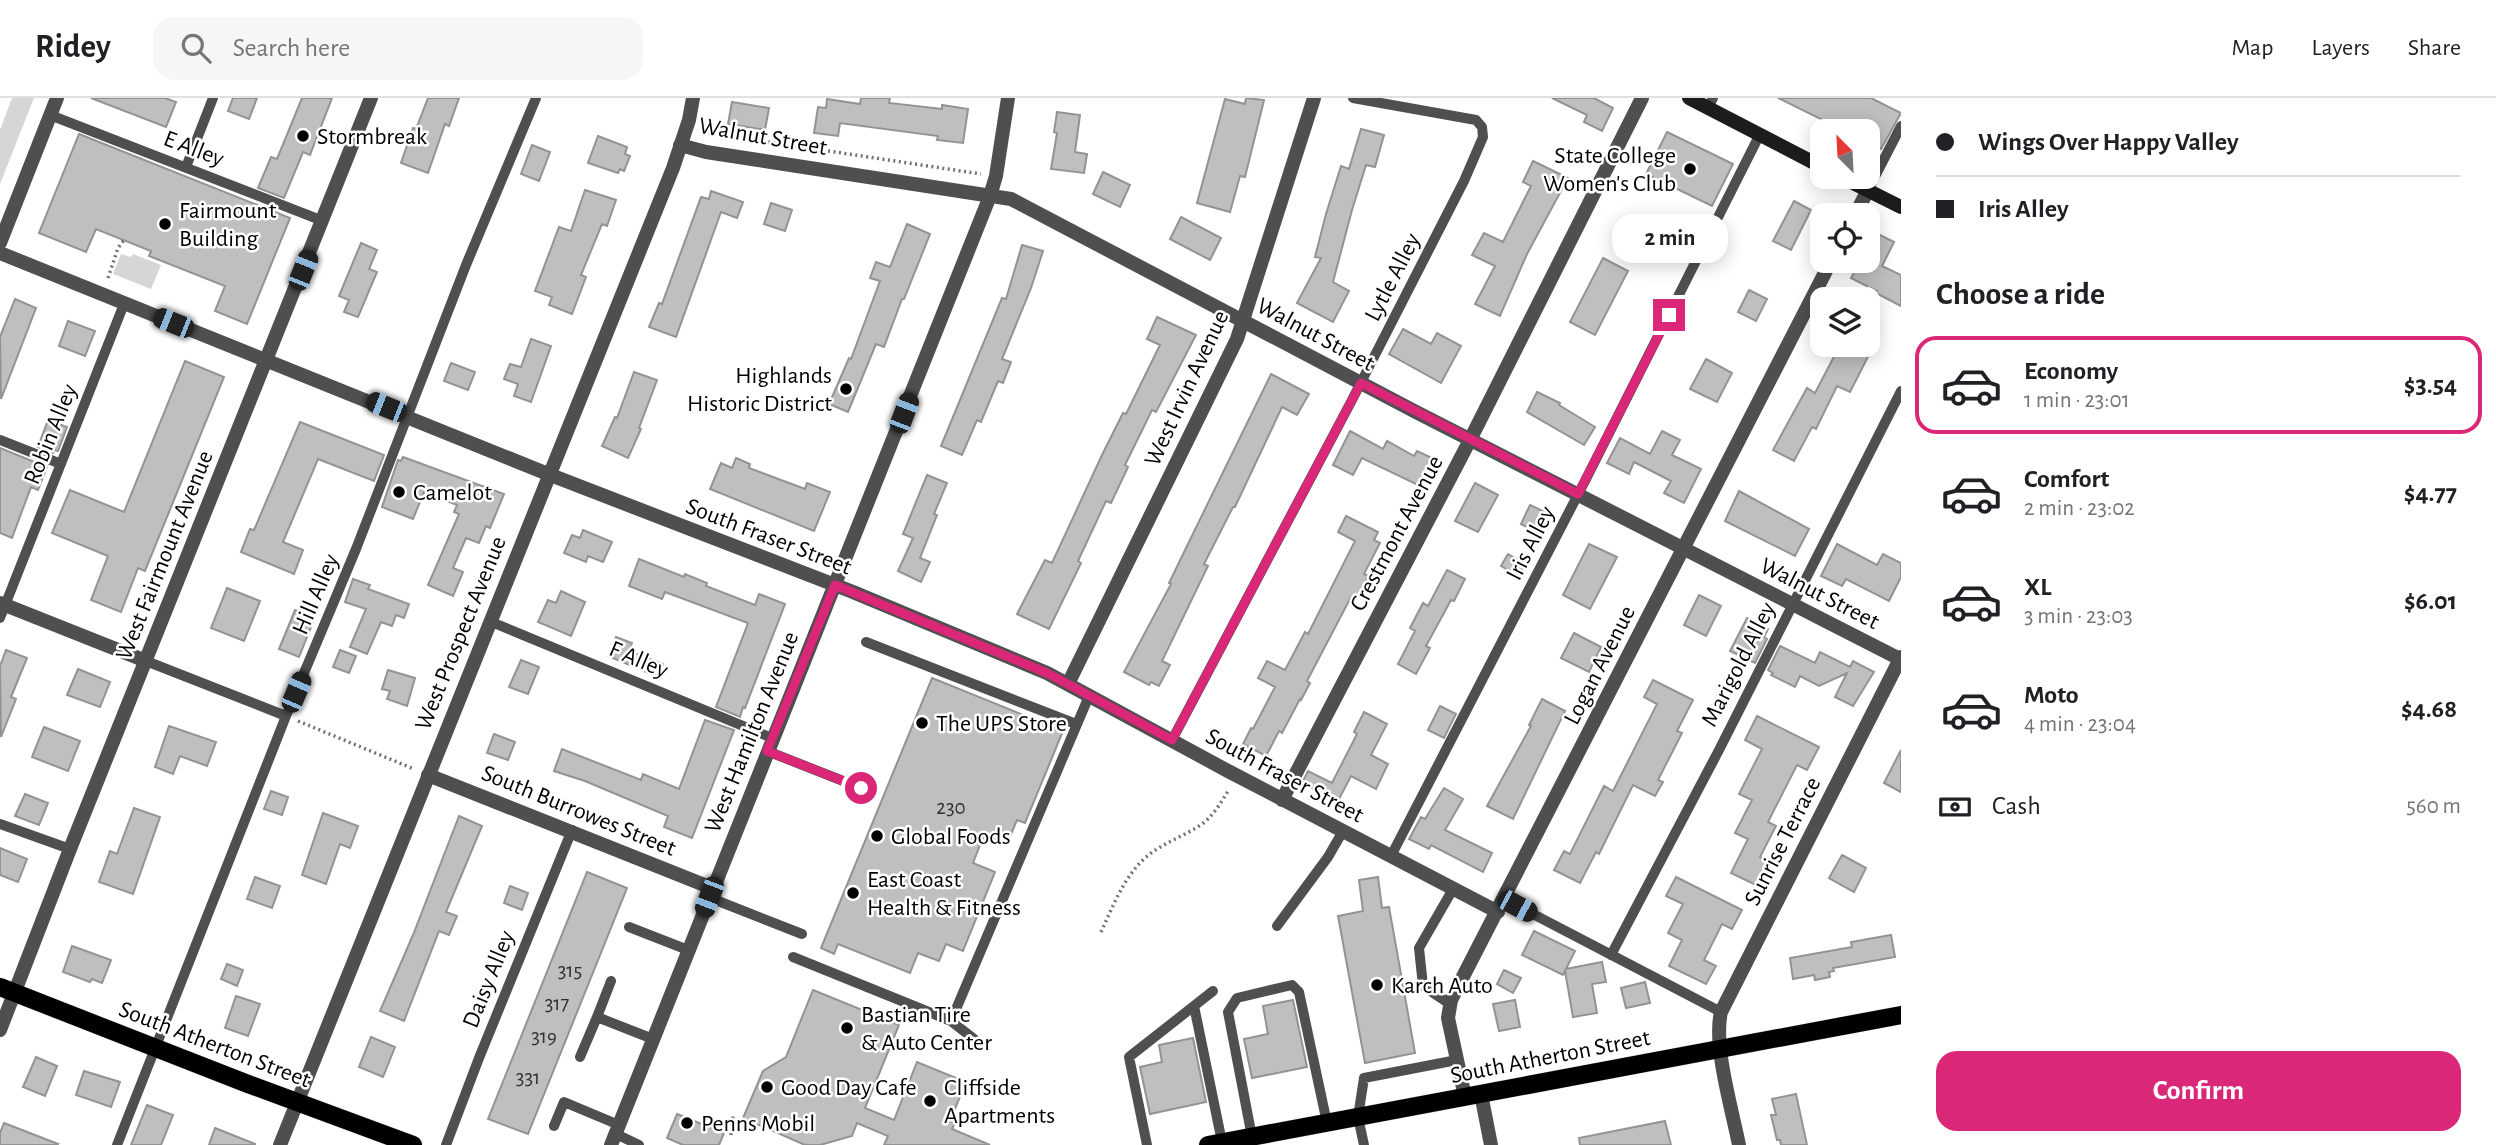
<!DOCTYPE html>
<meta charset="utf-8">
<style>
:root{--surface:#fff;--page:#f6f6f6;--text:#202124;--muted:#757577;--line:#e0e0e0;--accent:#db2777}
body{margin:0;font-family:"Alegreya Sans",sans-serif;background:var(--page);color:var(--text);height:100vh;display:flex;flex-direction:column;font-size:26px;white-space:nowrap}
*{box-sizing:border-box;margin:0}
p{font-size:23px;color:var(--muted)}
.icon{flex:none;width:38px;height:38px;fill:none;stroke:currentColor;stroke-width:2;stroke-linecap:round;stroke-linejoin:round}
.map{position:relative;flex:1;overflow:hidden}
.side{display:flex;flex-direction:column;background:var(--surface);width:595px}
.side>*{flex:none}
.top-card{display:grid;align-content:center;height:154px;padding:0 35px;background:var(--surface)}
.needle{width:46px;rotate:336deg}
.buttons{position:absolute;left:1810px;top:21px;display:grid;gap:14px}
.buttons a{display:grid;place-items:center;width:70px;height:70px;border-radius:14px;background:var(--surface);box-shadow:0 4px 18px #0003;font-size:35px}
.end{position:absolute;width:32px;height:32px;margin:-16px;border:9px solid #db2777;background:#fff;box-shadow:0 0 0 4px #fff}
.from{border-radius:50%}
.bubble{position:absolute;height:49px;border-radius:21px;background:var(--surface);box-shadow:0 4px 18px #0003;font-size:23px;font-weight:700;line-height:49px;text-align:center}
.car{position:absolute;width:21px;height:42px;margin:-21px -10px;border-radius:9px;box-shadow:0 0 5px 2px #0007;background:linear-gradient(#222 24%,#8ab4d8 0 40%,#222 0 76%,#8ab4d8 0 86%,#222 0)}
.top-card b{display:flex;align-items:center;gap:24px;height:66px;font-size:26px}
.top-card b+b{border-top:2px solid var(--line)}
.top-card i{width:18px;height:18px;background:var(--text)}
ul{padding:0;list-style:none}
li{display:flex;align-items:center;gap:21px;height:98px;margin:0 14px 10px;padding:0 21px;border:4px solid transparent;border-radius:21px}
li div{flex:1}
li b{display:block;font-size:26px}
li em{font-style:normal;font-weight:700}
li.selected{border-color:var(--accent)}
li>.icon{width:63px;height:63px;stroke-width:1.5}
h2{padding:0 35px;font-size:32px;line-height:84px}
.pay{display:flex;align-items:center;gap:18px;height:77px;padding:0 35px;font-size:26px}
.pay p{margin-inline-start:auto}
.primary-button{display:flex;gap:14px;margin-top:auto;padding:14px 35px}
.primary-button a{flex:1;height:80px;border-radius:21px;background:var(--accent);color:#fff;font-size:28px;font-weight:700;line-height:80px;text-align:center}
header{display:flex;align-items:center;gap:42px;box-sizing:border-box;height:98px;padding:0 35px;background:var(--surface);border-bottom:2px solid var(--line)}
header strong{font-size:33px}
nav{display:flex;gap:38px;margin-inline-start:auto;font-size:24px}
.search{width:490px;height:63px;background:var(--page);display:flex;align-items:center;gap:18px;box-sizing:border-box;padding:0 24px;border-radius:21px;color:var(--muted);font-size:26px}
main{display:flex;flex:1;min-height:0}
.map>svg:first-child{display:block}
.green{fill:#d6d6d6}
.building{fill:#bfbfbf;stroke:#939393;stroke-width:2}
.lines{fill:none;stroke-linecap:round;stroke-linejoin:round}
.primary-casing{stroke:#dbdbdb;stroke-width:19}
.path{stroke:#717171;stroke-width:3.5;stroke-dasharray:2 3.5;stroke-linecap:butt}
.lane{stroke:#4f4f4f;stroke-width:10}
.street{stroke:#4f4f4f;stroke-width:14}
.secondary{stroke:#1c1c1c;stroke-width:14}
.primary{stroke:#000;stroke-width:18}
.route{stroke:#db2777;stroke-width:9}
.poi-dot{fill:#000;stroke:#fff;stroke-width:2.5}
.labels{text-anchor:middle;stroke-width:5;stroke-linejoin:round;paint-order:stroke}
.number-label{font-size:21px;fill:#303030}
.poi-label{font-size:24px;fill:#000;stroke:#fff;text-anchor:start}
.street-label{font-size:24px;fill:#000;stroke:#fff}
</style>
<header>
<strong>Ridey</strong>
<div class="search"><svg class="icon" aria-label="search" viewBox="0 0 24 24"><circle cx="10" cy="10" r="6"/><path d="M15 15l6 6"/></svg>Search here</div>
<nav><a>Map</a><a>Layers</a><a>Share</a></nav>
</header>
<main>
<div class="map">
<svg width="1901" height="1047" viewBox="0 0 1901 1047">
<rect width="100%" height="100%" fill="#fff"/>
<path class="green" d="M12,0H34L0,86V32Z
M121,156L131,159L133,156L161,167L151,191L113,176Z"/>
<path class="building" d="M91,0H165L176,4L166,29Z
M233,0H257L249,21L228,13Z
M302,0H332L310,57L303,54L284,100L258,90L271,59L277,61Z
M428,0H459L449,28L445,26L428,75L401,65L413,30L416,31Z
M861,0H890L889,5L942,11V7L968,11L963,45L937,42L938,38L840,25L838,38L814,35L818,9L826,10L827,1L860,6Z
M1246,0L1264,2L1245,79L1240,78L1230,114L1197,105L1225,1L1245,6Z
M1552,0H1594L1613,10L1602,33L1584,24L1587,17Z
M1778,0H1871L1901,15L1881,51L1867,44V33H1845Z
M732,4L769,10L765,32L728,26Z
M1057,14L1080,17L1075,54L1087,56L1084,75L1051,71L1057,35L1054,34Z
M1361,31L1384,37L1375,69L1366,67L1352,112L1333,184L1349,193L1333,224L1297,205L1321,160L1315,159L1326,116L1341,68L1349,71Z
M1667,34L1733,66L1712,108L1646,76Z
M79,36L290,120L247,226L215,213L225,188L149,158L151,153L96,131L86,154L39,135Z
M598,38L627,49L625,56L630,58L624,73L620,71L618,75L588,65Z
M532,47L550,54L539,83L521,76Z
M1533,63L1568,80L1527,156L1500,218L1475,206L1495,168L1472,157L1484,135L1503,144L1531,88L1523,84Z
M1103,74L1130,87L1120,109L1093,96Z
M585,92L616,102L607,128L602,126L581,177L586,179L572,216L549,207L552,199L535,193L559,129L571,133Z
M711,93L743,104L737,120L721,114L676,239L649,229L659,205L662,206L701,99L709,101Z
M1794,103L1811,112L1791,152L1773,143Z
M771,105L792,112L785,133L764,126Z
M1181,119L1221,140L1210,162L1170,141Z
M907,126L930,136L904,201H902L884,249L876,246L848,314L829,306L849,260L851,261L880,183L870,180L876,164L890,169Z
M1874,134L1894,144L1882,168L1901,177V208L1876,195L1877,193L1871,190L1867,197V188L1851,180L1860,163H1867V148Z
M361,145L377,152L369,171L377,174L358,219L344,214L349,202L339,198Z
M1022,147L1043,153L1031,190L1002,261L1011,264L1003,285L998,283L981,324L977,322L962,357L941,348L1002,200L1006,201Z
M1603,160L1628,173L1595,237L1570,224Z
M1749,192L1767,201L1756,223L1738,214Z
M15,201L36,210L1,301L0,239Z
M1157,219L1196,237L1156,314L1152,312L1125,367L1128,369L1111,405L1106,403L1078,463L1081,465L1049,531L1017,516L1045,462L1052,465L1102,357L1123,315L1126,316L1160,247L1147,241Z
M68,223L95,233L85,258L59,248Z
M1403,231L1431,246L1437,235L1461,248L1441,285L1389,256Z
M531,241L551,248L531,304L514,298L518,286L504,281L510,266L521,269Z
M1840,247H1874L1850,294L1837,288L1816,331L1812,329L1794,363L1773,352L1807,290L1815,295Z
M1706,261L1732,275L1717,304L1690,291Z
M185,263L224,279L145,473L138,470L121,514L91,502L108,458L52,435L70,392L124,414Z
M451,265L475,274L468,292L444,283Z
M634,274L657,282L639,330L641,331L628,360L602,348L615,319L617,320Z
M1271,276L1309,296L1297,317L1282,309L1235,409H1233L1204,466L1208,468L1162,563L1170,567L1159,588L1151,584L1149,587L1124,574L1171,486L1169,485L1188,446Z
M1537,294L1560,305L1559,307L1595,329L1584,347L1527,314Z
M48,322L67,329L58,353L54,352L53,355L38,349Z
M300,324L384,357L374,383L318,361L283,444L303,452L294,476L241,454L250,431L254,432Z
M1350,333L1383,351L1387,343L1414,358L1417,353L1434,361L1420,388L1362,360L1353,377L1333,367Z
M1662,333L1680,342L1672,357L1701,371L1684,405L1664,395L1671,383L1634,364L1629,376L1607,365L1620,340L1650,356Z
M0,350L47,369L38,392L31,389L12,440L0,435Z
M403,359L504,396L490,430L486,428L479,445L466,440L453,470L463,474L453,498L428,487L459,416L454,414L457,407L424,394L413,421L382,409L398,362L401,363Z
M736,360L750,366L749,370L805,391L807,385L830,394L814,433L710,391L721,365L732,370Z
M927,377L947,385L934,416L937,417L920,460L930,464L921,484L898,473L913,440L903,436Z
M1475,385L1498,397L1478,434L1455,423Z
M1739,393L1809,431L1795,458L1725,423Z
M1530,407L1551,417L1541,437L1521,426Z
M1346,418L1378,434L1374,442L1380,445L1364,476L1369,478L1356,501L1351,499L1307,583L1310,585L1301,602L1300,601L1282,635L1279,633L1266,658L1243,646L1251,630L1253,631L1275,589L1258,580L1267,563L1285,572L1305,534L1308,536L1355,443L1338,434Z
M583,432L612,444L603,464L588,458L586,464L564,455L572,437L580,440Z
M1589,446L1617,459L1590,511L1563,497Z
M1837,446L1877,467L1883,456L1901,465V479L1889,503L1846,481L1842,488L1821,478Z
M1508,456L1525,466L1518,478L1501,468Z
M639,461L684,479L685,476L707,485L706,488L755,507L759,496L785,506L745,610L743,609L740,619L716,609L748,525L665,494L662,501L629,488Z
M1447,472L1465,481L1454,503L1451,502L1426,548L1430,550L1416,576L1398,566L1415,533L1410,530L1423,505L1428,508Z
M353,481L370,487L368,491L409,506L404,520L396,517L392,528L381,524L367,556L350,549L366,511L345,504Z
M227,490L260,503L244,543L211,530Z
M561,493L585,504L571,538L538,524L548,502L556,505Z
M1699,497L1721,508L1706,538L1684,527Z
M295,512L315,519L299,559L279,551Z
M1747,520L1768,531L1764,539L1767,541L1755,565L1730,553Z
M1574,535L1601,549L1589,574L1561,560Z
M616,539L632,545L629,553L663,566L658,579L608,558Z
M1780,548L1815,565L1820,554L1850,569L1853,563L1874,574L1853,608L1835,599L1847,575L1819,588L1800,578L1795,589L1771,577L1773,575L1768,572Z
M6,552L27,560L11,599L16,601L1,639L0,568Z
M340,552L356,558L349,575L333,569Z
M521,562L539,569L528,596L509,589Z
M78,571L110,584L100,609L67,597Z
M388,572L415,580L407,608L387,601L390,593L382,591Z
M932,580L1063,633L1025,725L1017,722L1007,746L984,737L973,765L995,774L963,853L946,846L939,863L918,855L910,875L838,846L834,856L821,850Z
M1653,582L1693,602L1677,633L1682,635L1658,682L1663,684L1655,698L1633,687L1599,756L1596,754L1580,785L1554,772L1564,753L1570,756L1604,688L1613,693L1657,606L1644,599Z
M1542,601L1565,613L1513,721L1487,708L1531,628L1529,627Z
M1440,608L1456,616L1444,640L1428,632Z
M1364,614L1387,626L1371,657L1388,666L1376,691L1351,678L1338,703L1302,685L1308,673L1332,685L1357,636L1354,634Z
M1757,618L1819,649L1807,672L1797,667L1768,724L1776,728L1760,759L1770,764L1758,788L1731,775L1748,741L1735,735L1752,702L1739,696L1762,651L1745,642Z
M705,622L734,632L692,740L664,729L668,718L585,683L554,673L562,651L641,682L643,676L679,691Z
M169,628L216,644L207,668L180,658L173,676L155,669Z
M44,629L80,643L68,673L32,659Z
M494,636L515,644L508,662L487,655Z
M1901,652V694L1884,685Z
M1444,690L1463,701L1445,732L1492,755L1483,774L1431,747L1429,751L1409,741L1421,719L1425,721Z
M271,693L288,699L282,717L264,711Z
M25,696L48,705L39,727L15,718Z
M134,710L160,719L133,796L99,784L110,753L117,756Z
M323,715L358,728L350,750L340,746L326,786L302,777Z
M459,718L482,728L446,814L457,818L449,837L439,833L404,923L380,913L413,837Z
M0,750L27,761L18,784L0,777Z
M1842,757L1866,770L1854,794L1829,780Z
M587,774L627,790L528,1036L488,1021Z
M255,779L280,788L272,810L247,801Z
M1378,779L1382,810L1389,809L1415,955L1365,965L1338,818L1363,813L1359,782Z
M1676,779L1742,812L1732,831L1722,826L1704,862L1716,868L1706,886L1669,868L1682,842L1668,835L1683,806L1666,798Z
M510,788L528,795L522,812L504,805Z
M1534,833L1575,853L1566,871L1602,864L1606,884L1592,886L1597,915L1573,919L1565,873L1563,877L1522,857Z
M1891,837L1895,859L1833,870L1834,873L1829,874L1830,879L1815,882L1814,877L1793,881L1790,860L1852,849L1851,844Z
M72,848L111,862L102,885L92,881L90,884L63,874Z
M227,866L243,872L237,888L221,881Z
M1504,872L1521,880L1513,895L1497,886Z
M1645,884L1650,905L1626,910L1621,890Z
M813,892L899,927L865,1010L894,1022L917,964L966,984L950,1023L955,1025L952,1031L990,1047H884L888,1038L857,1025L852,1038L820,1047H805L743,1020L763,973L786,959Z
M236,898L260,906L248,938L225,930Z
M1293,902L1307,969L1252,980L1244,941L1268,936L1263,908Z
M1515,902L1520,929L1499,933L1493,906Z
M371,939L395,949L383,979L359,969Z
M1193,940L1206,1004L1150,1016L1140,969L1162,964L1159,947Z
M36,959L57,968L45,998L23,989Z
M84,973L120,984L111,1009L76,997Z
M1796,996L1807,1047H1781L1780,1042H1777L1771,1017H1776L1772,1001Z
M147,1007L173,1017L161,1047H131Z
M677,1016L724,1035L719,1047H683L667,1040Z
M1665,1023L1671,1047H1580L1579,1040Z
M4,1025L58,1046L57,1047H0V1035Z
M215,1030L255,1046V1047H209Z"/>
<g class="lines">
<defs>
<path id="primary" d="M0,889L248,986L413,1047
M1208,1047L1901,917"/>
</defs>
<use href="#primary" class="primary-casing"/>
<path class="path" d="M703,34L981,76
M108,180L118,150L124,142
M298,623L414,671
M1101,834C1113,808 1124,779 1145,760C1162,745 1183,739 1202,726C1213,718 1221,705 1228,693
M731,1037L733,1018"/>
<path class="lane" d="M1708,10L1713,0
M50,17L323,123
M186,69L213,0
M1868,92L1901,28
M0,342L61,366
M0,520L124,206
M489,523L772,640
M866,544L1076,626
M146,563L286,618
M1172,642L1352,302L1464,83L1483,39L1482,29L1476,22L1353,0
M767,653L861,690
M0,726L70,751
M1391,758L1586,381L1760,36
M708,799L802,836
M1504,801L1721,914
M1277,828L1328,759L1343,733
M629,829L688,852
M1611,857L1719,652L1901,293
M793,859L951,923L1089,598
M611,883L597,919L653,941
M1450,906L1423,888L1419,850L1453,791
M1194,908L1222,1044
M951,923L974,941
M580,959L597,919
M554,1028L564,1004L619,1027
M616,1036L639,1047
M1252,1039L1228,914L1237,900L1292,887L1299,894L1327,1025
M117,1047L286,618L356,451L466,167L536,0
M446,1047L479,960L572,732
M1147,1047L1129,959L1213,893
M1364,1047L1358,1019L1364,980L1457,962"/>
<path class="street" d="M680,47L706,54L1011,101L1416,314L1900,561
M1855,117L1868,92
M0,145L57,0
M0,155L548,376L853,494L1047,575L1228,673L1498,814
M0,505L146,563
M1068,586L1237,241L1314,0
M428,677L712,790
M1282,702L1470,342L1642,0
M0,932L70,751L371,0
M1481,996L1491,1047
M1465,999L1448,920L1451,902L1831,163
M280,1047L673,70L689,22L693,0
M611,1047L990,98L996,78L1008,0
M1739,1047C1732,1011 1713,948 1721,914L1901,559"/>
<path class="secondary" d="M1689,0L1822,69
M1841,79L1901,109"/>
<use href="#primary" class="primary"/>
</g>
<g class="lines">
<path class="route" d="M861,690L767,653L835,487L1047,575L1172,642L1361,285L1578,396L1669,217"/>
</g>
<g class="poi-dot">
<circle cx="303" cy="38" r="7"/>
<circle cx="1690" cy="71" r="7"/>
<circle cx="165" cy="126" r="7"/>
<circle cx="846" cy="291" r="7"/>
<circle cx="399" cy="394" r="7"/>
<circle cx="922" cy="625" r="7"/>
<circle cx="877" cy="738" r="7"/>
<circle cx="853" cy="795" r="7"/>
<circle cx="1377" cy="887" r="7"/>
<circle cx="847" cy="930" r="7"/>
<circle cx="767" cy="989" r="7"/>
<circle cx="930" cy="1003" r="7"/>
<circle cx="687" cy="1025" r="7"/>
</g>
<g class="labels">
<g class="number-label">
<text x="951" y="716">230</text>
<text x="570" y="879">315</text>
<text x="557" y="912">317</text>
<text x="544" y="945">319</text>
<text x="528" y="986">331</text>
</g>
<g class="poi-label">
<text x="317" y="46">Stormbreak</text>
<text x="1676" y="65" text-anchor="end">State College<tspan x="1676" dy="28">Women's Club</tspan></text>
<text x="179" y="120">Fairmount<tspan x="179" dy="28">Building</tspan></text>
<text x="832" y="285" text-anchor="end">Highlands<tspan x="832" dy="28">Historic District</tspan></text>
<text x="413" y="402">Camelot</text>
<text x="936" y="633">The UPS Store</text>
<text x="891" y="746">Global Foods</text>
<text x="867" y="789">East Coast<tspan x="867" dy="28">Health &amp; Fitness</tspan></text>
<text x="1391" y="895">Karch Auto</text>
<text x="861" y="924">Bastian Tire<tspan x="861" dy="28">&amp; Auto Center</tspan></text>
<text x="781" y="997">Good Day Cafe</text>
<text x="944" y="997">Cliffside<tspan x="944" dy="28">Apartments</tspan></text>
<text x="701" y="1033">Penns Mobil</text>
</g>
<g class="street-label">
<text transform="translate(763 38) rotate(10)" y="8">Walnut Street</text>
<text transform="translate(194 50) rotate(21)" y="8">E Alley</text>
<text transform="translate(1392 179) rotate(-63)" y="8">Lytle Alley</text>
<text transform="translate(1316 236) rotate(28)" y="8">Walnut Street</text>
<text transform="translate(1186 290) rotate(-65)" y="8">West Irvin Avenue</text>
<text transform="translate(50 336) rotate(-68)" y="8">Robin Alley</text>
<text transform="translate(1396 435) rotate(-62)" y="8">Crestmont Avenue</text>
<text transform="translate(769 438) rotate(21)" y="8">South Fraser Street</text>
<text transform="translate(1530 445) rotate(-63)" y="8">Iris Alley</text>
<text transform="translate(164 457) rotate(-68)" y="8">West Fairmount Avenue</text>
<text transform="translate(1820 495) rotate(27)" y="8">Walnut Street</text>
<text transform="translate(315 496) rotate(-67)" y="8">Hill Alley</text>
<text transform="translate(460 535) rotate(-68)" y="8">West Prospect Avenue</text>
<text transform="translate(639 561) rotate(23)" y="8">F Alley</text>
<text transform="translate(1738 566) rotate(-63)" y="8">Marigold Alley</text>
<text transform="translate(1599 567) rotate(-63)" y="8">Logan Avenue</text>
<text transform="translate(751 634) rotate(-68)" y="8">West Hamilton Avenue</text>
<text transform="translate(1285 677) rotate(28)" y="8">South Fraser Street</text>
<text transform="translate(579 712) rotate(22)" y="8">South Burrowes Street</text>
<text transform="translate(1782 743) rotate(-63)" y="8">Sunrise Terrace</text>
<text transform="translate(488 881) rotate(-68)" y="8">Daisy Alley</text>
<text transform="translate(215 946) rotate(21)" y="8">South Atherton Street</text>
<text transform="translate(1550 958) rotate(-11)" y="8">South Atherton Street</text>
</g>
</g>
</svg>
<div class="buttons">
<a><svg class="needle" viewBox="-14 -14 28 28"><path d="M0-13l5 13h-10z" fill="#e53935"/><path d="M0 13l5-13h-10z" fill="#757577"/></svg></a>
<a><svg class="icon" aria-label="locate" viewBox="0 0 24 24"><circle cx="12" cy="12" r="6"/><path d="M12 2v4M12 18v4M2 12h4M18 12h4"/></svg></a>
<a><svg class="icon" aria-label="layers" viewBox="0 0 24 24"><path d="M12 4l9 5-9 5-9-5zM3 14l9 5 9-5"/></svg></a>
</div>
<i class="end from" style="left:861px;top:690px"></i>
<i class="end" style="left:1669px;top:217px"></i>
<div class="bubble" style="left:1612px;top:116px;width:116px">2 min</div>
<i class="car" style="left:303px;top:172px;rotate:22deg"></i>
<i class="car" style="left:173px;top:225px;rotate:292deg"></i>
<i class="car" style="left:386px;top:309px;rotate:292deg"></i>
<i class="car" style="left:904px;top:315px;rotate:21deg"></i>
<i class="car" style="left:296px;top:594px;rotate:23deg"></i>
<i class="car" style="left:709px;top:799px;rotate:201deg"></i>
<i class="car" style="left:1517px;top:808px;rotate:118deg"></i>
</div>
<section class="side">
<div class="top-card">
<b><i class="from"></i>Wings Over Happy Valley</b>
<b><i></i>Iris Alley</b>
</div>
<h2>Choose a ride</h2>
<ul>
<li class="selected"><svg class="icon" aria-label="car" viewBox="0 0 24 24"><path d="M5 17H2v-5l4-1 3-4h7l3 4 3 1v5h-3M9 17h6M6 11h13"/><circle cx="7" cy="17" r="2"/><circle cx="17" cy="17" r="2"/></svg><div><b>Economy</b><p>1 min · 23:01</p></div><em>$3.54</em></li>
<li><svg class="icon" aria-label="car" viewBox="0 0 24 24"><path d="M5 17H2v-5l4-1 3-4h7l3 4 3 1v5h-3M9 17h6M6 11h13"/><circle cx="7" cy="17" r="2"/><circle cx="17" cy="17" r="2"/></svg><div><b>Comfort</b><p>2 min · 23:02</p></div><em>$4.77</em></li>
<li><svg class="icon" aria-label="car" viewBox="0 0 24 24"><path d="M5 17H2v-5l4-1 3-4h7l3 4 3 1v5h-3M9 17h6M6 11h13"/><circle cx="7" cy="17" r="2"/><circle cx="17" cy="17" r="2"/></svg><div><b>XL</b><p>3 min · 23:03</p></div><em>$6.01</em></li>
<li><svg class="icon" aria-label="car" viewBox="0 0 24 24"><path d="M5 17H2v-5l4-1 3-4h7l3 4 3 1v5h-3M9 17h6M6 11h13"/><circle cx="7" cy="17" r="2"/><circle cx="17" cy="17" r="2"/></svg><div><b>Moto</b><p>4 min · 23:04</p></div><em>$4.68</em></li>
</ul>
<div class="pay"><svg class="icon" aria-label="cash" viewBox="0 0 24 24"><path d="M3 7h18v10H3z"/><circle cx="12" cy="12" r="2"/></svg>Cash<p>560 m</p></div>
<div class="primary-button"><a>Confirm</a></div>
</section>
</main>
